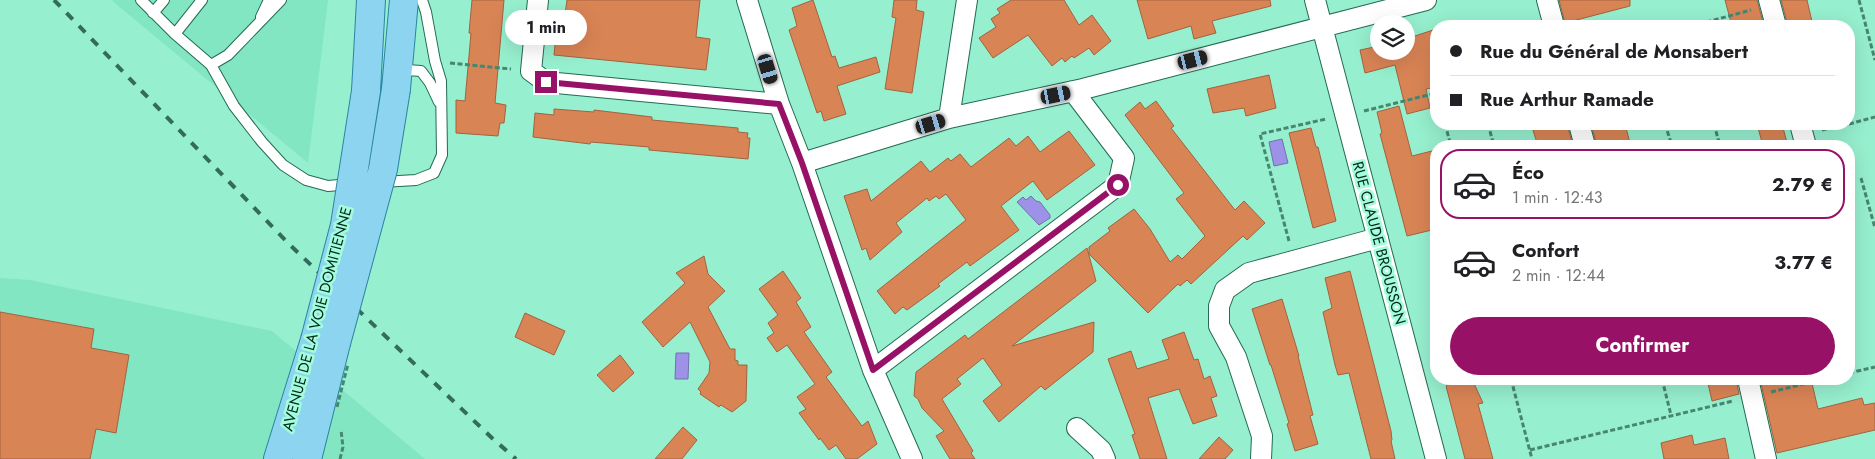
<!DOCTYPE html>
<html lang="fr">
<meta charset="utf-8">
<style>
:root{--surface:#fff;--page:#f6f6f6;--text:#202124;--muted:#757577;--line:#e0e0e0;--accent:#971167}
body{margin:0;font-family:Jost,sans-serif;background:var(--page);color:var(--text);height:100vh;display:flex;flex-direction:column;font-size:19px;white-space:nowrap}
*{box-sizing:border-box;margin:0}
p{font-size:16px;color:var(--muted)}
.icon{flex:none;width:28px;height:28px;fill:none;stroke:currentColor;stroke-width:2;stroke-linecap:round;stroke-linejoin:round}
.map{position:relative;flex:1;overflow:hidden}
.side{position:absolute;left:1430px;top:140px;width:425px;height:245px;display:flex;flex-direction:column;background:var(--surface);border-radius:20px;box-shadow:0 5px 20px #0002}
.side>*{flex:none}
.guide{position:absolute;left:1430px;top:20px;width:425px;height:110px;border-radius:20px;box-shadow:0 5px 20px #0002;display:grid;align-content:center;height:110px;padding:0 20px;background:var(--surface)}
.controls{position:absolute;left:1370px;top:15px;display:grid;gap:10px}
.controls a{display:grid;place-items:center;width:45px;height:45px;border-radius:50%;background:var(--surface);box-shadow:0 5px 20px #0002;font-size:25px}
.end{position:absolute;width:22px;height:22px;margin:-11px;border:6px solid #971167;background:#fff;box-shadow:0 0 0 2px #fff}
.from{border-radius:50%}
.bubble{position:absolute;height:35px;border-radius:18px;background:var(--surface);box-shadow:0 5px 20px #0002;font-size:16px;font-weight:700;line-height:35px;text-align:center}
.car{position:absolute;width:15px;height:30px;margin:-15px -8px;border-radius:6px;box-shadow:0 0 4px 1px #0007;background:linear-gradient(#222 24%,#8ab4d8 0 40%,#222 0 76%,#8ab4d8 0 86%,#222 0)}
.guide b{display:flex;align-items:center;gap:18px;height:48px;font-size:19px}
.guide b+b{border-top:1px solid var(--line)}
.guide i{width:12px;height:12px;background:var(--text)}
ul{padding:9px 0 0;list-style:none}
li{display:flex;align-items:center;gap:15px;height:70px;margin:0 10px 8px;padding:0 10px;border:2px solid transparent;border-radius:20px}
li div{flex:1}
li b{display:block;font-size:19px}
li em{font-style:normal;font-weight:700}
li.on{border-color:var(--accent)}
li>.icon{width:45px;height:45px;stroke-width:1.5}
.button{display:flex;gap:10px;margin-top:auto;padding:10px 20px}
.button a{flex:1;height:58px;border-radius:30px;background:var(--accent);color:#fff;font-size:20px;font-weight:700;line-height:58px;text-align:center}
.map>svg:first-child{display:block}
.built{fill:#82e6c3}
.water{fill:#9d92e7;stroke:#6e72aa}
.building{fill:#d98455;stroke:#a3623e}
.lines{fill:none;stroke-linecap:round;stroke-linejoin:round}
.lane-casing{stroke:#246a54;stroke-width:12}
.street-casing{stroke:#246a54;stroke-width:22}
.primary-casing{stroke:#2985a0;stroke-width:30}
.path{stroke:#478670;stroke-width:3;stroke-dasharray:5 2.5;stroke-linecap:butt}
.lane{stroke:#fff;stroke-width:10}
.street{stroke:#fff;stroke-width:20}
.primary{stroke:#8cd4f0;stroke-width:28}
.rail{stroke:#346c5a;stroke-width:4;stroke-dasharray:9 9;stroke-linecap:butt}
.primary-bridge-casing{stroke:#2985a0;stroke-width:30;stroke-linecap:butt}
.path-bridge{stroke:#478670;stroke-width:3;stroke-dasharray:5 2.5;stroke-linecap:butt}
.primary-bridge{stroke:#8cd4f0;stroke-width:28}
.route{stroke:#971167;stroke-width:6}
.labels{text-anchor:middle;stroke-width:5;stroke-linejoin:round;paint-order:stroke}
.street-label{font-size:15px;fill:#01281d;stroke:#a3fcdb}
</style>
<div class="map">
<svg width="1875" height="459" viewBox="0 0 1875 459">
<rect width="100%" height="100%" fill="#96efce"/>
<path class="built" d="M112,0H328L308,163L116,4Z
M0,278L30,280L272,331L425,459H0Z"/>
<path class="water" d="M1282,139L1288,163L1274,166L1269,142Z
M1031,196L1036,201L1040,202L1050,215V218L1039,225L1017,202L1023,197L1026,200Z
M676,353H689L688,379H675Z"/>
<path class="building" d="M472,0H504L495,103L506,105L504,123H500L498,136L456,133V100L465,101L471,33H469Z
M567,0H700L696,37L710,39L706,70L554,55L556,35L562,36Z
M813,0L832,57L835,56L839,68L876,57L880,72L837,86L846,114L824,121L821,111L817,113L789,30L797,26L792,8Z
M894,0H917L916,10L924,12L912,93L885,89L896,18L892,17Z
M1011,0H1064L1079,25L1092,15L1111,41L1094,55L1089,48L1074,58L1072,56L1065,62L1062,58L1052,66L1028,35L993,58L979,38L996,27L991,19L1000,13L997,9Z
M1137,0H1270L1271,6L1212,21L1216,33L1194,39L1191,26L1148,39Z
M1559,0H1630V6L1565,23Z
M1725,0H1757L1764,26H1732Z
M1781,0H1807L1813,26H1788Z
M1436,29V87L1426,89L1430,108L1407,114L1395,65L1365,73L1360,50L1379,46V51H1406V39Z
M1269,75L1276,108L1246,116L1244,108L1213,113L1207,89Z
M1156,101L1174,126L1171,128L1235,210L1244,201L1265,223L1247,240L1243,236L1191,284L1187,280L1180,286L1178,284L1148,313L1089,254V247L1110,231L1108,228L1134,209L1150,229L1170,262L1178,255L1182,259L1205,236L1176,199L1184,193L1125,115L1140,102L1145,109Z
M1399,106L1412,156L1436,150V229L1407,236L1380,134L1382,133L1377,112Z
M554,109L594,112V110L652,117V120L738,128V132L748,133L747,138H750L748,159L649,150V147L591,142L590,144L533,137L535,113L554,115Z
M1531,124H1567L1573,146H1538Z
M1591,124H1625L1630,143L1618,146H1597Z
M1757,124H1782L1788,146H1763Z
M1311,128L1316,147H1318L1336,221L1313,228L1289,133Z
M1069,131L1095,165L1047,200L1033,181L1001,206L1019,230L970,266L967,262L938,284L940,286L907,310L903,307L895,314L877,291L966,220L946,194L939,199L936,196L929,201L927,198L896,223L902,232L870,260L866,248L862,250L844,196L867,189L871,201L921,161L930,172L948,158L951,161L960,154L971,167L1009,138L1016,146L1028,136L1040,152Z
M1087,248L1096,281L1012,346L1094,322L1093,352L1045,390L1041,386L999,422L983,401L1002,385L983,358L957,379L961,384L942,399L973,451L971,453L975,459H950L936,436L944,431L922,408L918,399L914,396L916,372L965,335L968,339Z
M704,256L708,274L725,291L708,307L730,349H735V360L738,361V365H747L746,401L732,412L721,405L719,407L700,394L701,392L698,389L709,373L710,362L690,322L663,347L642,322L685,283L676,273Z
M783,271L801,298L796,302L811,327L804,332L832,372L826,377L862,426L868,421L877,444L857,459H846L836,445L829,450L820,438L819,440L799,413L806,409L797,397L815,384L787,345L777,352L767,338L774,333L768,323L778,315L759,289Z
M1350,271L1391,431L1392,440L1391,441L1395,459H1371L1349,373L1338,375L1335,365L1323,312L1332,308L1325,278Z
M1282,299L1299,356H1298L1313,415L1310,416L1318,444L1295,451L1287,424L1289,423L1271,365H1270L1252,309Z
M0,312L94,329L91,348L129,355L116,433L96,429L90,459H0Z
M525,313L565,331L554,355L515,337Z
M1184,332L1194,360L1198,359L1204,379L1210,376L1217,396L1211,398L1217,416L1193,424L1179,389L1148,398L1167,459H1140L1132,435L1135,434L1108,359L1131,351L1137,369L1169,359L1162,340Z
M620,355L634,373L613,392L597,375Z
M1447,379H1472L1483,403L1478,404L1493,459H1465L1446,386L1448,384Z
M1707,379H1736L1739,394L1712,401Z
M1760,379H1811L1818,409L1862,398L1864,405L1875,403V430L1777,453Z
M683,427L697,440L682,459H655Z
M1692,435L1694,445L1725,438L1729,459H1664L1661,443Z
M1219,437L1233,450L1225,459H1199Z"/>
<g class="lines">
<defs>
<path id="lane" d="M141,0L175,34L211,65L234,106L262,142L283,165L306,180L328,186L350,184
M153,13L164,0
M261,17L269,0
M175,34L202,0
M211,65L228,55L281,0
M401,75L407,70L421,71L430,83L439,102
M382,182L416,180L434,173L442,155L441,81L435,61L426,12L422,0"/>
<path id="street" d="M538,0L531,71L546,82L779,104
M747,0L779,104L802,163L873,370L912,459
M1315,0L1436,459
M1547,0L1554,26
M1769,0L1776,26
M949,118L967,0
M1579,124L1585,146
M1800,124L1806,146
M802,163L949,118L1083,89L1426,0
M873,370L1118,185L1124,158L1073,91
M1748,379L1766,459
M1077,428L1101,450L1105,459
M1261,459L1262,436L1236,357L1219,326V306L1225,290L1249,273L1378,238"/>
<path id="primary" d="M396,89L404,0
M366,91L371,0
M278,459L315,340
M307,459L336,343"/>
</defs>
<use href="#lane" class="lane-casing"/>
<use href="#street" class="street-casing"/>
<use href="#primary" class="primary-casing"/>
<path class="path" d="M1859,0L1875,60
M1692,26L1751,10
M450,63L511,69
M1364,111L1436,93
M1445,124L1451,146
M1488,124L1494,146
M1665,124L1672,146
M1714,124L1720,146
M1849,124L1875,117
M1822,130L1848,124
M1861,178L1875,228
M1289,241L1260,134L1326,119
M1849,373L1875,367
M1511,379L1532,459
M1662,379L1671,415
M1771,392L1824,379
M1530,450L1733,401
M340,459L343,447L341,430"/>
<use href="#lane" class="lane"/>
<use href="#street" class="street"/>
<use href="#primary" class="primary"/>
<path class="rail" d="M54,0L289,244L492,438L516,459"/>
<defs>
<path id="primary-bridge" d="M315,340L345,225L366,91
M336,343L383,169L396,89"/>
</defs>
<use href="#primary-bridge" class="primary-bridge-casing"/>
<path class="path-bridge" d="M337,407L348,364"/>
<use href="#primary-bridge" class="primary-bridge"/>
</g>
<g class="lines">
<path class="route" d="M546,82L779,104L802,163L873,370L1118,185"/>
</g>
<g class="labels">
<g class="street-label">
<text transform="translate(1379 243) rotate(75)" y="5">RUE CLAUDE BROUSSON</text>
<text transform="translate(317 319) rotate(-75)" y="5">AVENUE DE LA VOIE DOMITIENNE</text>
</g>
</g>
</svg>
<div class="controls">
<a><svg class="icon" aria-label="layers" viewBox="0 0 24 24"><path d="M12 4l9 5-9 5-9-5zM3 14l9 5 9-5"/></svg></a>
</div>
<i class="end from" style="left:1118px;top:185px"></i>
<i class="end" style="left:546px;top:82px"></i>
<div class="bubble" style="left:505px;top:10px;width:82px">1 min</div>
<i class="car" style="left:1193px;top:60px;rotate:76deg"></i>
<i class="car" style="left:768px;top:69px;rotate:163deg"></i>
<i class="car" style="left:1056px;top:95px;rotate:78deg"></i>
<i class="car" style="left:931px;top:124px;rotate:73deg"></i>
<div class="guide">
<b><i class="from"></i>Rue du Général de Monsabert</b>
<b><i></i>Rue Arthur Ramade</b>
</div>
<section class="side">
<ul>
<li class="on"><svg class="icon" aria-label="car" viewBox="0 0 24 24"><path d="M5 17H2v-5l4-1 3-4h7l3 4 3 1v5h-3M9 17h6M6 11h13"/><circle cx="7" cy="17" r="2"/><circle cx="17" cy="17" r="2"/></svg><div><b>Éco</b><p>1 min · 12:43</p></div><em>2.79 €</em></li>
<li><svg class="icon" aria-label="car" viewBox="0 0 24 24"><path d="M5 17H2v-5l4-1 3-4h7l3 4 3 1v5h-3M9 17h6M6 11h13"/><circle cx="7" cy="17" r="2"/><circle cx="17" cy="17" r="2"/></svg><div><b>Confort</b><p>2 min · 12:44</p></div><em>3.77 €</em></li>
</ul>
<div class="button"><a>Confirmer</a></div>
</section>
</div>
